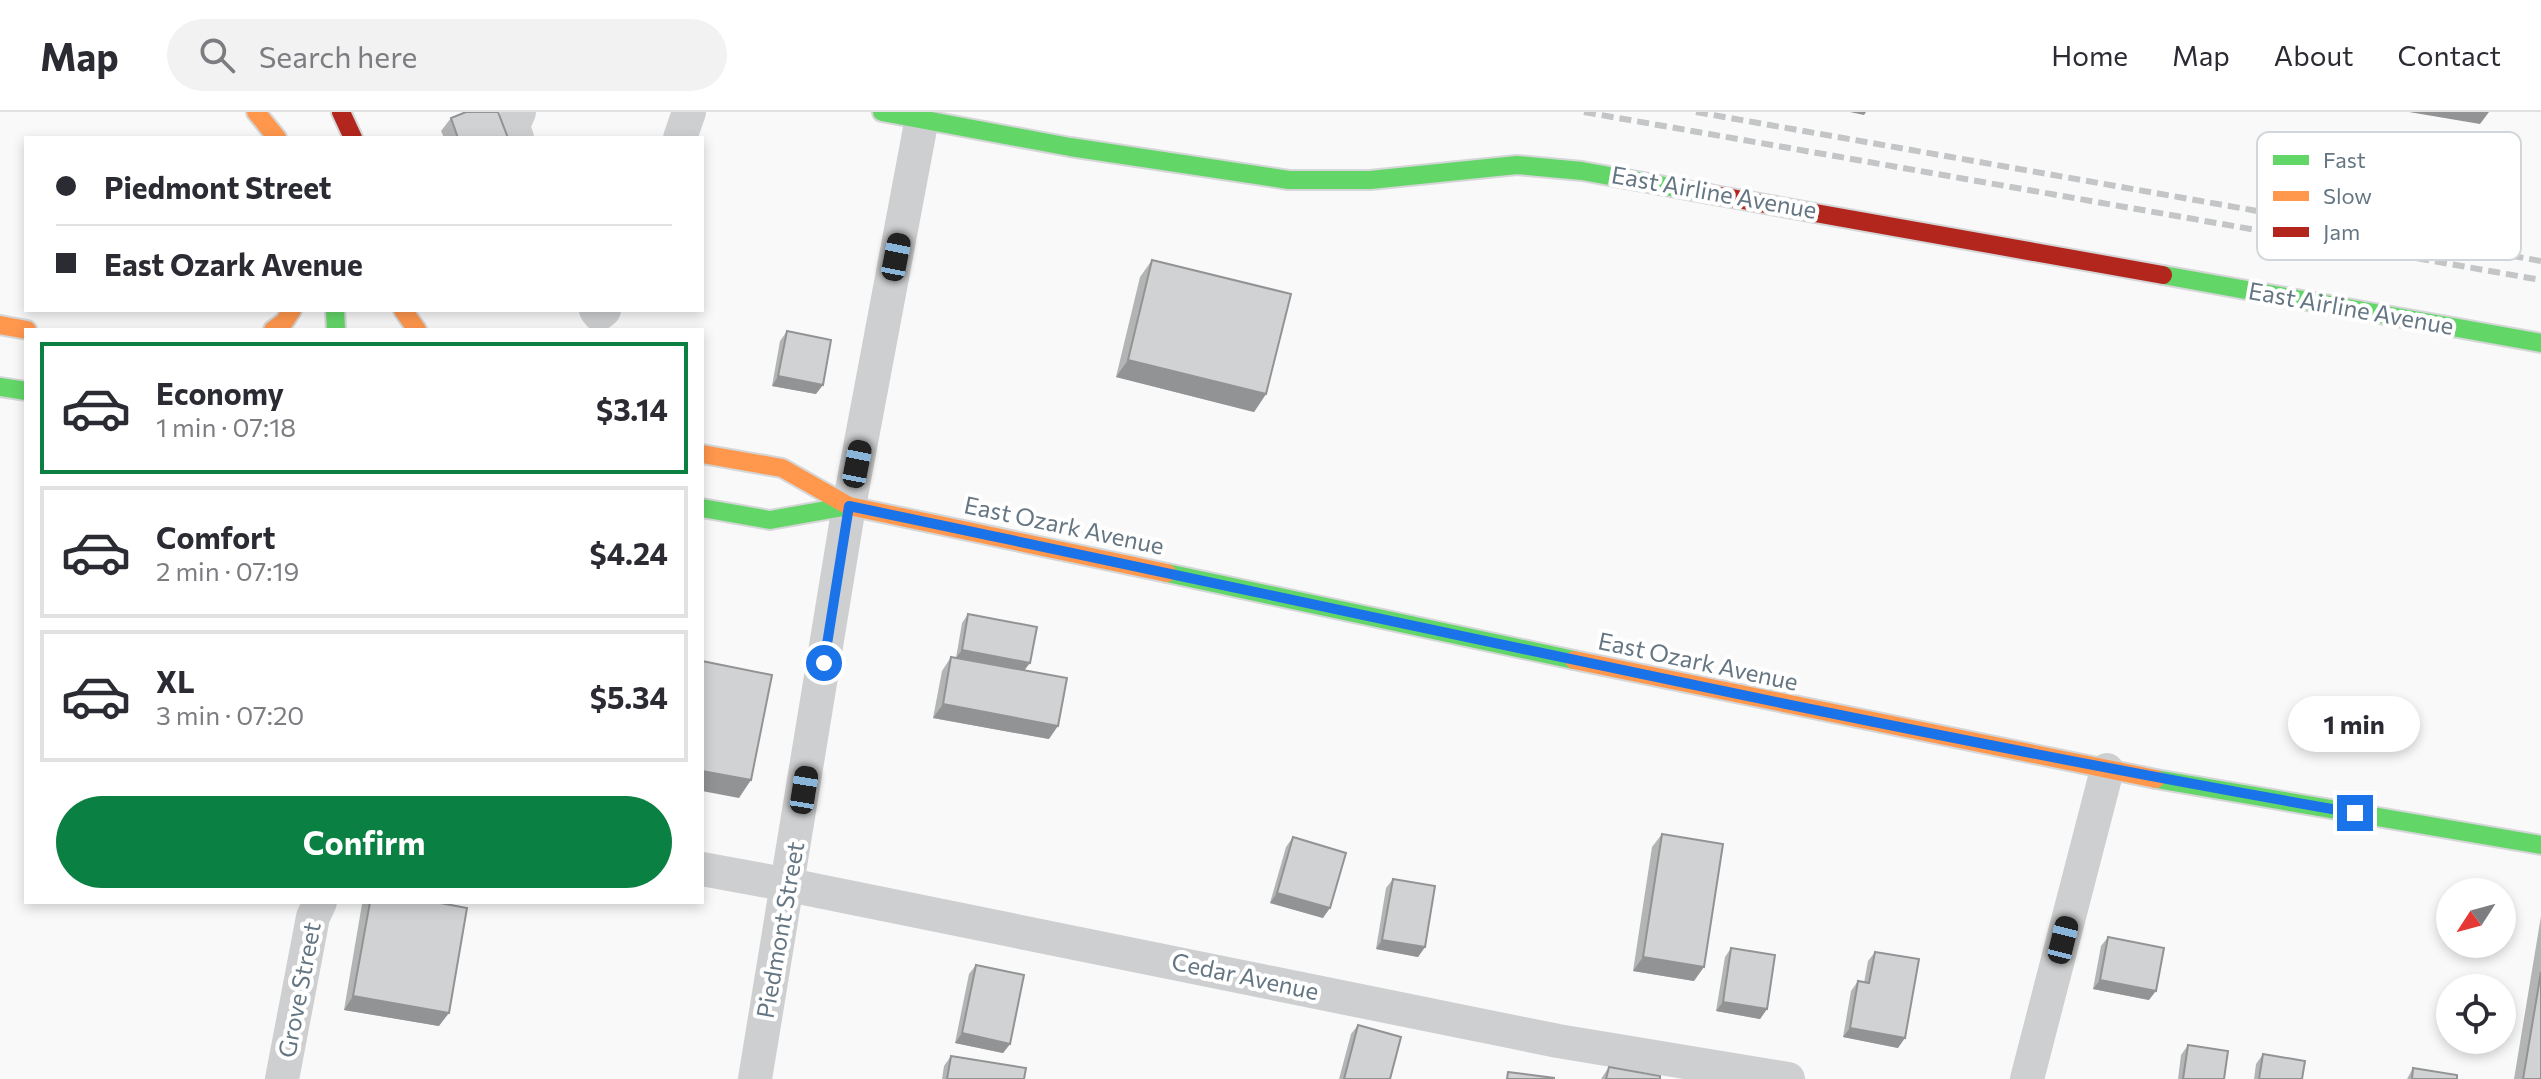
<!DOCTYPE html>
<meta charset="utf-8">
<style>
:root{--surface:#fff;--page:#f2f2f3;--text:#2b2b33;--muted:#7c7c81;--line:#e1e1e2;--accent:#0b8043}
body{margin:0;font-family:Commissioner,sans-serif;background:var(--page);color:var(--text);height:100vh;display:flex;flex-direction:column;font-size:30px;white-space:nowrap}
*{box-sizing:border-box;margin:0}
p{font-size:26px;color:var(--muted)}
.icon{flex:none;width:44px;height:44px;fill:none;stroke:currentColor;stroke-width:2;stroke-linecap:round;stroke-linejoin:round}
.map{position:relative;flex:1;overflow:hidden}
.sheet{position:absolute;left:24px;top:216px;width:680px;height:576px;display:flex;flex-direction:column;background:var(--surface);border-radius:0px;box-shadow:0 4px 12px #0003}
.sheet>*{flex:none}
.guide{position:absolute;left:24px;top:24px;width:680px;height:176px;border-radius:0px;box-shadow:0 4px 12px #0003;display:grid;align-content:center;height:176px;padding:0 32px;background:var(--surface)}
.needle{width:52px;rotate:234deg}
.buttons{position:absolute;left:2436px;top:766px;display:grid;gap:16px}
.buttons a{display:grid;place-items:center;width:80px;height:80px;border-radius:50%;background:var(--surface);box-shadow:0 4px 12px #0003;font-size:40px}
.end{position:absolute;width:36px;height:36px;margin:-18px;border:10px solid #1a73e8;background:#fff;box-shadow:0 0 0 4px #fff}
.from{border-radius:50%}
.bubble{position:absolute;height:56px;border-radius:28px;background:var(--surface);box-shadow:0 4px 12px #0003;font-size:26px;font-weight:700;line-height:56px;text-align:center}
.car{position:absolute;width:24px;height:48px;margin:-24px -12px;border-radius:10px;box-shadow:0 0 6px 2px #0007;background:linear-gradient(#222 24%,#8ab4d8 0 40%,#222 0 76%,#8ab4d8 0 86%,#222 0)}
.guide b{display:flex;align-items:center;gap:28px;height:76px;font-size:30px}
.guide b+b{border-top:2px solid var(--line)}
.guide i{width:20px;height:20px;background:var(--text)}
ul{padding:14px 0 0;list-style:none}
li{display:flex;align-items:center;gap:24px;height:132px;margin:0 16px 12px;padding:0 16px;border:4px solid var(--line);border-radius:0px}
li div{flex:1}
li b{display:block;font-size:30px}
li em{font-style:normal;font-weight:700}
li.current{border-color:var(--accent)}
li>.icon{width:72px;height:72px;stroke-width:1.5}
.primary-button{display:flex;gap:16px;margin-top:auto;padding:16px 32px}
.primary-button a{flex:1;height:92px;border-radius:48px;background:var(--accent);color:#fff;font-size:32px;font-weight:700;line-height:92px;text-align:center}
header{display:flex;align-items:center;gap:48px;box-sizing:border-box;height:112px;padding:0 40px;background:var(--surface);border-bottom:2px solid var(--line)}
header strong{font-size:38px}
nav{display:flex;gap:44px;margin-inline-start:auto;font-size:28px}
.search{width:560px;height:72px;background:var(--page);display:flex;align-items:center;gap:20px;box-sizing:border-box;padding:0 28px;border-radius:44px;color:var(--muted);font-size:30px}
.map>svg:first-child{display:block}
.lines{fill:none;stroke-linecap:round;stroke-linejoin:round}
.fast-casing{stroke:#d5d6d7;stroke-width:22}
.slow-casing{stroke:#d5d6d7;stroke-width:22}
.jam-casing{stroke:#d5d6d7;stroke-width:22}
.street{stroke:#cecfd0;stroke-width:34}
.fast{stroke:#63d668;stroke-width:18}
.slow{stroke:#ff974d;stroke-width:18}
.jam{stroke:#b3261e;stroke-width:18}
.rail{stroke:#c3c5c6;stroke-width:6;stroke-dasharray:12 6;stroke-linecap:butt}
.wall{fill:#b3b5b5}
.shaded-wall{fill:#929394}
.building{fill:#d0d2d3;stroke:#929394;stroke-width:2}
.route{stroke:#1a73e8;stroke-width:10}
.labels{text-anchor:middle;stroke-width:8;stroke-linejoin:round;paint-order:stroke}
.street-label{font-size:24px;fill:#657683;stroke:#fff}
.key{fill:#fff;stroke:#d1d6da;stroke-width:2}
.key-label{font-size:22px;fill:#657683}
</style>
<header>
<strong>Map</strong>
<div class="search"><svg class="icon" aria-label="search" viewBox="0 0 24 24"><circle cx="10" cy="10" r="6"/><path d="M15 15l6 6"/></svg>Search here</div>
<nav><a>Home</a><a>Map</a><a>About</a><a>Contact</a></nav>
</header>
<div class="map">
<svg width="2541" height="967" viewBox="0 0 2541 967">
<rect width="100%" height="100%" fill="#f9f9f9"/>
<g class="lines">
<defs>
<path id="fast" d="M882,0L1070,35L1289,68H1370L1517,53L1582,59L1709,82
M2163,163L2541,231
M335,198L336,218
M0,275L26,279
M702,396L770,408L849,394
M1167,461L1574,548
M2156,667L2541,733"/>
<path id="slow" d="M256,0L277,26
M403,198L417,218
M0,213L27,218
M273,218L284,210L292,198
M702,342L782,356L849,394L1167,461
M1574,548L2156,667"/>
<path id="jam" d="M341,0L353,26
M1709,82L2163,163"/>
</defs>
<use href="#fast" class="fast-casing"/>
<use href="#slow" class="slow-casing"/>
<use href="#jam" class="jam-casing"/>
<path class="street" d="M517,26L513,14L519,0
M680,26L689,0
M596,198L599,202L604,198
M702,757L789,773L1558,929L1788,967
M282,967L313,805L320,790
M755,967L849,394L922,6
M2027,967L2107,658"/>
<use href="#fast" class="fast"/>
<use href="#slow" class="slow"/>
<use href="#jam" class="jam"/>
<path class="rail" d="M1584,0L2541,168
M1696,0L2541,149"/>
</g>
<path class="wall" d="M451,6L508,26H444L441,19Z
M1152,148L1266,282L1254,300L1116,265L1140,165Z
M787,219L816,282L772,274L780,229Z
M968,502L1025,558L1049,627L933,606L942,559L951,545L956,546L962,511Z
M1662,722L1694,869L1633,859L1652,735Z
M1293,725L1323,806L1270,791L1286,735Z
M1393,767L1425,835L1418,845L1376,837L1386,776Z
M364,790H435L439,914L344,898L362,792Z
M2541,804V967H2514Z
M2108,825L2149,888L2093,877L2101,834Z
M1731,836L1767,897L1760,907L1716,899L1725,845Z
M1875,840L1898,936L1843,925L1851,879L1858,869L1864,871L1868,849Z
M976,853L1010,932L1003,941L955,931L969,862Z
M1358,913L1390,967H1339L1351,922Z
M2188,933L2224,967H2178L2181,943Z
M2263,942L2302,967H2254L2256,952Z
M951,944L1024,967H942L944,954Z
M1609,955L1660,967H1601Z
M2413,956L2457,967H2407Z"/>
<path class="shaded-wall" d="M1850,0H1866L1864,3Z
M2409,0H2489L2480,12Z
M1128,248L1266,282L1254,300L1116,265Z
M778,264L823,273L816,282L772,274Z
M962,538L1030,551L1023,560L955,547Z
M943,592L1058,614L1049,627L933,606Z
M702,659L751,668L739,686L702,679Z
M1277,781L1330,796L1323,806L1270,791Z
M1382,828L1425,835L1418,845L1376,837Z
M1643,845L1704,855L1694,869L1633,859Z
M2100,868L2156,879L2149,888L2093,877Z
M353,884L449,901L439,914L344,898Z
M1723,890L1767,897L1760,907L1716,899Z
M1850,916L1905,926L1898,936L1843,925Z
M962,921L1010,932L1003,941L955,931Z"/>
<path class="building" d="M466,0H498L508,26H458L451,6Z
M1152,148L1291,182L1266,282L1128,248Z
M787,219L831,228L823,273L778,264Z
M968,502L1037,515L1030,551L962,538Z
M951,545L1067,566L1058,614L943,592Z
M702,549L772,563L751,668L702,659Z
M1662,722L1723,732L1704,855L1643,845Z
M1293,725L1346,741L1330,796L1277,781Z
M1393,767L1435,774L1425,835L1382,828Z
M370,790H435L467,796L449,901L353,884Z
M2108,825L2164,836L2156,879L2100,868Z
M1731,836L1775,843L1767,897L1723,890Z
M1875,840L1919,847L1905,926L1850,916L1858,869L1869,871Z
M976,853L1024,863L1010,932L962,921Z
M2541,860V967H2523Z
M1358,913L1401,925L1390,967H1344Z
M2188,933L2228,939L2224,967H2183Z
M2263,942L2305,949L2302,967H2259Z
M951,944L1026,956L1024,967H947Z
M1609,955L1660,964V967H1606Z
M2413,956L2457,963V967H2412Z
M1508,960L1554,966V967H1507Z"/>
<g class="lines">
<path class="route" d="M824,551L849,394C1351,498 1850,613 2355,701"/>
</g>
<g class="labels">
<g class="street-label">
<text transform="translate(1714 81) rotate(10)" y="8">East Airline Avenue</text>
<text transform="translate(2351 197) rotate(10)" y="8">East Airline Avenue</text>
<text transform="translate(1064 414) rotate(12)" y="8">East Ozark Avenue</text>
<text transform="translate(1698 550) rotate(12)" y="8">East Ozark Avenue</text>
<text transform="translate(781 818) rotate(-80)" y="8">Piedmont Street</text>
<text transform="translate(1245 865) rotate(12)" y="8">Cedar Avenue</text>
<text transform="translate(300 878) rotate(-79)" y="8">Grove Street</text>
</g>
</g>
<rect x="2257" y="20" width="264" height="128" rx="12" class="key"/>
<rect x="2273" y="43" width="36" height="10" fill="#63d668"/>
<rect x="2273" y="79" width="36" height="10" fill="#ff974d"/>
<rect x="2273" y="115" width="36" height="10" fill="#b3261e"/>
<g class="key-label">
<text x="2323" y="56">Fast</text>
<text x="2323" y="92">Slow</text>
<text x="2323" y="128">Jam</text>
</g>
</svg>
<div class="buttons">
<a><svg class="needle" viewBox="-14 -14 28 28"><path d="M0-13l5 13h-10z" fill="#e53935"/><path d="M0 13l5-13h-10z" fill="#7c7c81"/></svg></a>
<a><svg class="icon" aria-label="locate" viewBox="0 0 24 24"><circle cx="12" cy="12" r="6"/><path d="M12 2v4M12 18v4M2 12h4M18 12h4"/></svg></a>
</div>
<i class="end from" style="left:824px;top:551px"></i>
<i class="end" style="left:2355px;top:701px"></i>
<div class="bubble" style="left:2288px;top:584px;width:132px">1 min</div>
<i class="car" style="left:896px;top:145px;rotate:11deg"></i>
<i class="car" style="left:857px;top:352px;rotate:11deg"></i>
<i class="car" style="left:804px;top:678px;rotate:9deg"></i>
<i class="car" style="left:2063px;top:828px;rotate:14deg"></i>
<div class="guide">
<b><i class="from"></i>Piedmont Street</b>
<b><i></i>East Ozark Avenue</b>
</div>
<section class="sheet">
<ul>
<li class="current"><svg class="icon" aria-label="car" viewBox="0 0 24 24"><path d="M5 17H2v-5l4-1 3-4h7l3 4 3 1v5h-3M9 17h6M6 11h13"/><circle cx="7" cy="17" r="2"/><circle cx="17" cy="17" r="2"/></svg><div><b>Economy</b><p>1 min · 07:18</p></div><em>$3.14</em></li>
<li><svg class="icon" aria-label="car" viewBox="0 0 24 24"><path d="M5 17H2v-5l4-1 3-4h7l3 4 3 1v5h-3M9 17h6M6 11h13"/><circle cx="7" cy="17" r="2"/><circle cx="17" cy="17" r="2"/></svg><div><b>Comfort</b><p>2 min · 07:19</p></div><em>$4.24</em></li>
<li><svg class="icon" aria-label="car" viewBox="0 0 24 24"><path d="M5 17H2v-5l4-1 3-4h7l3 4 3 1v5h-3M9 17h6M6 11h13"/><circle cx="7" cy="17" r="2"/><circle cx="17" cy="17" r="2"/></svg><div><b>XL</b><p>3 min · 07:20</p></div><em>$5.34</em></li>
</ul>
<div class="primary-button"><a>Confirm</a></div>
</section>
</div>
